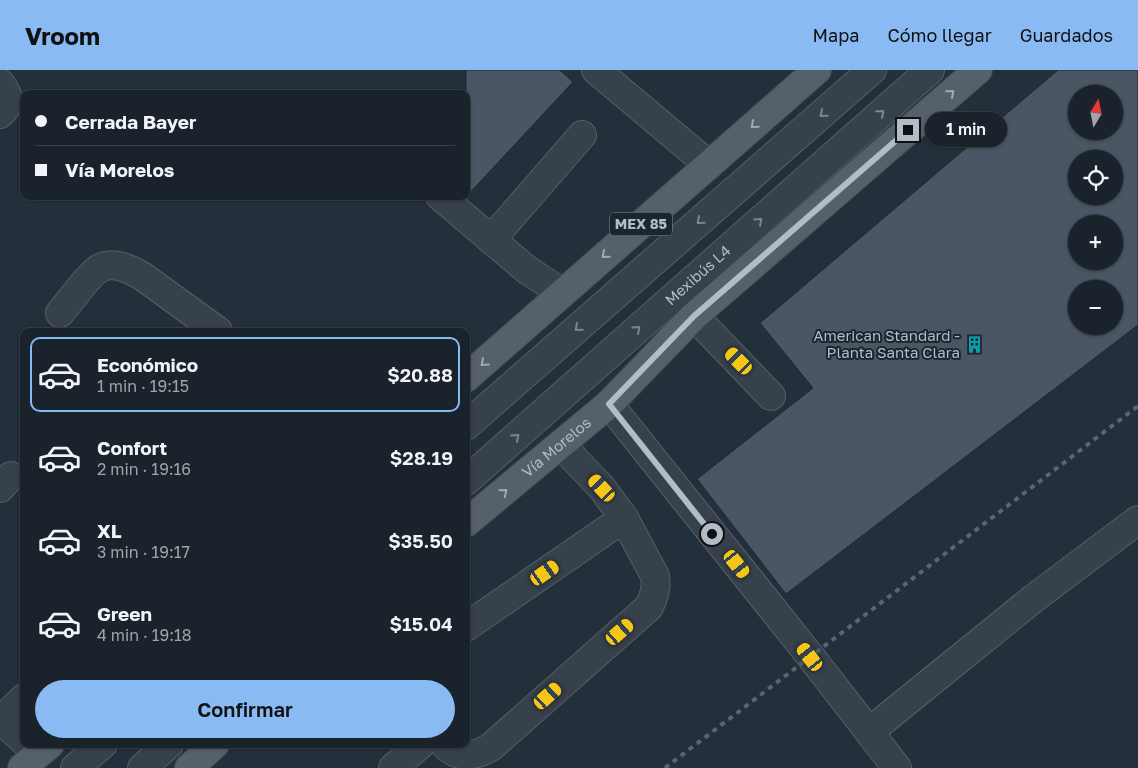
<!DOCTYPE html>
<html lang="es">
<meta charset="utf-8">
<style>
:root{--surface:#1a232c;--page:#232b34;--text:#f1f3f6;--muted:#9fa4a9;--line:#384048;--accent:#8abaf3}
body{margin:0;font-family:"Golos Text",sans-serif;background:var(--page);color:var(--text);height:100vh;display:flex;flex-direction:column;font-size:19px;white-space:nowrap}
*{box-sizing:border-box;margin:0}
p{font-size:16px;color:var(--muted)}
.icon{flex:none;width:28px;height:28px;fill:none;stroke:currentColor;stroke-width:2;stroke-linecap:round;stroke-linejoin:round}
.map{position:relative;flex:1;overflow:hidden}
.side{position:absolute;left:20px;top:258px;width:450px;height:420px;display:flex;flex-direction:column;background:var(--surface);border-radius:10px;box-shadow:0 1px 4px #0004,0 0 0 1px var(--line)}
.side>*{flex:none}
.top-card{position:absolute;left:20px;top:20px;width:450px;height:110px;border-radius:10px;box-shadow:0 1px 4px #0004,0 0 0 1px var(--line);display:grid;align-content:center;height:110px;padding:0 15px;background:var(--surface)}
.needle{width:32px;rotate:10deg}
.controls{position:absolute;left:1068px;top:15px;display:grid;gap:10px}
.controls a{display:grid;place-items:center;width:55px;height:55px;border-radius:50%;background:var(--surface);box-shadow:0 1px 4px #0004,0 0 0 1px var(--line);font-size:25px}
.end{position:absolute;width:22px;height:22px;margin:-11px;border:6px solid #b2bcc6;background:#111;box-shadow:0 0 0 2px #111}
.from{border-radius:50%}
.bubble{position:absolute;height:35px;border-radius:18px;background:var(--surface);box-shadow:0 1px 4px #0004,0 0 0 1px var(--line);font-size:16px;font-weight:600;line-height:35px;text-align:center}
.car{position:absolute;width:15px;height:30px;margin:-15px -8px;border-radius:6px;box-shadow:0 0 4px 1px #0007;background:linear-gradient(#f5c518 24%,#345 0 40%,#f5c518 0 76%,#345 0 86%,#f5c518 0)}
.top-card b{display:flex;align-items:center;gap:18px;height:48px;font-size:19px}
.top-card b+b{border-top:1px solid var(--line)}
.top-card i{width:12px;height:12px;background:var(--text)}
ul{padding:9px 0 0;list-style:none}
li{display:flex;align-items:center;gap:15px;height:75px;margin:0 10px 8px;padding:0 5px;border:2px solid transparent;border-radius:10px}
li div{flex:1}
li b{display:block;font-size:19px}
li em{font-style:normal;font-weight:600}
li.selected{border-color:var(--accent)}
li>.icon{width:45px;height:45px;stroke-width:1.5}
.button{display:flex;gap:10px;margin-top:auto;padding:10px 15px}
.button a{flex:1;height:58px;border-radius:30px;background:var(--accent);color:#111;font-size:20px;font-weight:600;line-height:58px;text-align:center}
header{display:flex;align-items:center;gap:30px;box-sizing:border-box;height:70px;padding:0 25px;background:var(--accent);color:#111}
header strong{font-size:24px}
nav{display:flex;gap:28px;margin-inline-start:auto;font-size:18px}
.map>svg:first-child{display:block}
.building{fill:#4a5663;stroke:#1e2832;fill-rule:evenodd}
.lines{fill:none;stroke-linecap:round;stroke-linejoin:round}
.minor-casing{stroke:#555f69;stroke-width:30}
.major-casing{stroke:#404a54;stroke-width:30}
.minor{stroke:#37414b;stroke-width:28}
.major{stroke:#55606b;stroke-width:28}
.rail{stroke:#596572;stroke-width:4;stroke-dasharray:5 5;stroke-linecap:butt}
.oneway{stroke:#9faab4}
.oneway2{stroke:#7b858f}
.route{stroke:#b2bcc6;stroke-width:6}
.labels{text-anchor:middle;stroke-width:4;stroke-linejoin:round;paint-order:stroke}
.shield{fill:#1c2630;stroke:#858f99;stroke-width:1}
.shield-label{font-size:14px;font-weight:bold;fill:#b2bcc6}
.street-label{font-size:15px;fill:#b2bcc6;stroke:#1c2630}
.poi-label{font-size:15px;fill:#b2bcc6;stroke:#1c2630;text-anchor:end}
</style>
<header>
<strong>Vroom</strong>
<nav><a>Mapa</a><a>Cómo llegar</a><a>Guardados</a></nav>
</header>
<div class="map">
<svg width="1138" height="698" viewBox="0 0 1138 698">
<rect width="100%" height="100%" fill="#232f3a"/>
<path class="building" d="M466,0H560L573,12L466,127Z
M1058,0H1138V255L786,524L697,409L813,318L760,253ZM1076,24H1114V61H1076ZM1076,89H1114V126H1076ZM1076,154H1114V191H1076ZM1076,219H1114V256H1076Z"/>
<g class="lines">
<defs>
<g id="minor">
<path d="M596,0L709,95"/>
<path d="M0,13C9,25 12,33 0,44"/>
<path d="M440,126L526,199L562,223"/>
<path d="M491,170L582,65"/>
<path d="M60,243C69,233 91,201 102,197C114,192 131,199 142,206L218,261"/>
<path d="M694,246L771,326"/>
<path d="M609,334L811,587L897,698"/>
<path d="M466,356L872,0"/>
<path d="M561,375L602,418L624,448"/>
<path id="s1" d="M466,411L930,0"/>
<path d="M0,418L11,406"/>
<path d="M0,649L24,671"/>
<path d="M1,650L24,628"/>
<path d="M869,662L1033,529L1138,450"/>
<path d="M444,674C457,689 476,686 491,677L649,537C654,526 657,518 655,506L624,448L466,557"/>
<path d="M75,698L103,674"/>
<path d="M142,698L169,674"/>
<path d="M393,698L421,674"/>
</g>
<g id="major">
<path d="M466,308L817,0"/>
<path id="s2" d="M466,453L609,334L694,246L978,0"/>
<path d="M22,698L50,674"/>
<path d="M189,698L215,674"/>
</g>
</defs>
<use href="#minor" class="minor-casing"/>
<use href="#major" class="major-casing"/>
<use href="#minor" class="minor"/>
<use href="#major" class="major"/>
<path class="rail" d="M665,698L1138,336"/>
</g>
<defs><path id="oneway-chevron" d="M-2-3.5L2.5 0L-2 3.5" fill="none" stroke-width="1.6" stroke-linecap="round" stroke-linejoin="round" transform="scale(1.25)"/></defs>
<g class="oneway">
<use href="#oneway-chevron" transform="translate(951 23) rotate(-41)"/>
<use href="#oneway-chevron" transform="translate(754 55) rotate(139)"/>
<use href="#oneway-chevron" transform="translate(605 185) rotate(139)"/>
<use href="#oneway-chevron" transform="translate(484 293) rotate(138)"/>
<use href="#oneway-chevron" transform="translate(504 422) rotate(-39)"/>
</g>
<g class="oneway2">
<use href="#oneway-chevron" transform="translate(881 43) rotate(-41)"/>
<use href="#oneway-chevron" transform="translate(823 44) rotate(139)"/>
<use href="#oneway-chevron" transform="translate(700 151) rotate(139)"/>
<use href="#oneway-chevron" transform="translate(759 151) rotate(-42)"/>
<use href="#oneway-chevron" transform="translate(578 258) rotate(139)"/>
<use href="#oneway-chevron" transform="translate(637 259) rotate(-42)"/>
<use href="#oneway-chevron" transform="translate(516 367) rotate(-42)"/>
</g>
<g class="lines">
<path class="route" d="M712,464L609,334L694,246L908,60"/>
</g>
<defs>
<symbol id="building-bare" viewBox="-9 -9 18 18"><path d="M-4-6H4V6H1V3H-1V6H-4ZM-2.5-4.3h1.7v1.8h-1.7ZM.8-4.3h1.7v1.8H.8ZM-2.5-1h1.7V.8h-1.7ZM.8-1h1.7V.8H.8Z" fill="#0f9aa8" stroke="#1c2630" stroke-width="2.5" paint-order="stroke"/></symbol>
</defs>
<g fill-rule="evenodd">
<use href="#building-bare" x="962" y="262" width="25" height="25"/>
</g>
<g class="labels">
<rect class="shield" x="610" y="142.5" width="62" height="23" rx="4"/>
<g class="shield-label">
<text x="641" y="159">MEX 85</text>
</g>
<g class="street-label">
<text dy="5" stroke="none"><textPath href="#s1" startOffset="310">Mexibús L4</textPath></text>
<text dy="5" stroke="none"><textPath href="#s2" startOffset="118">Vía Morelos</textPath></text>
</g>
<g class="poi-label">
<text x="960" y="271">American Standard -<tspan x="960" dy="17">Planta Santa Clara</tspan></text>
</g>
</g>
</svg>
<div class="controls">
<a><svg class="needle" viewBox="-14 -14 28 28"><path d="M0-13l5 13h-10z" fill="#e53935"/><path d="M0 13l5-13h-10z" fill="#9fa4a9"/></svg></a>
<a><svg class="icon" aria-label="locate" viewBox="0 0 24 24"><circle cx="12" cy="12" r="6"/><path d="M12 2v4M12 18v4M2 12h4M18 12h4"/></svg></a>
<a>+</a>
<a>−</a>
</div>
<i class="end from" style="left:712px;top:464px"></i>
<i class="end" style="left:908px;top:60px"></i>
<div class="bubble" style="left:925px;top:42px;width:82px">1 min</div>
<i class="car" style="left:739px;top:291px;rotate:315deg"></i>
<i class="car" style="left:602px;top:418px;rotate:317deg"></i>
<i class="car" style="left:737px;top:494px;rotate:141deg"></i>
<i class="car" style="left:545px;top:503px;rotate:55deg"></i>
<i class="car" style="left:620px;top:562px;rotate:49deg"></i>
<i class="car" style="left:810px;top:587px;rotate:322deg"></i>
<i class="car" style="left:548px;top:626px;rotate:48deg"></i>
<div class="top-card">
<b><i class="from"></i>Cerrada Bayer</b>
<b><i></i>Vía Morelos</b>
</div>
<section class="side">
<ul>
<li class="selected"><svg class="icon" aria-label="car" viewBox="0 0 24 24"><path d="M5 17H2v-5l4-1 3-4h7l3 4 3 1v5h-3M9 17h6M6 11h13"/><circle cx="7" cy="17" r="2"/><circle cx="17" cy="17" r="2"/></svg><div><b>Económico</b><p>1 min · 19:15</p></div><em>$20.88</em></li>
<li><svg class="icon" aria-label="car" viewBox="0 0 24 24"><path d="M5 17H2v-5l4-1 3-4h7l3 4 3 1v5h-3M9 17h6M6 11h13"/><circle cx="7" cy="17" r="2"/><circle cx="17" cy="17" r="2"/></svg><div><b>Confort</b><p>2 min · 19:16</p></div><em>$28.19</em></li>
<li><svg class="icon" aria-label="car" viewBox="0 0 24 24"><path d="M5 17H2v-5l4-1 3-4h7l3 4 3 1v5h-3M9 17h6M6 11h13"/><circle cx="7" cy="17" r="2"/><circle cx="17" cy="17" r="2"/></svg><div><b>XL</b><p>3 min · 19:17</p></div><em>$35.50</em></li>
<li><svg class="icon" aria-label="car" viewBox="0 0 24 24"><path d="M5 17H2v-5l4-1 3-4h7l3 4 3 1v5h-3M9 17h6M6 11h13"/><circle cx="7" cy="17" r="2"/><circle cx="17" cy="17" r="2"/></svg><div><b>Green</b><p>4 min · 19:18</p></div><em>$15.04</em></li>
</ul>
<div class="button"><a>Confirmar</a></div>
</section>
</div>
